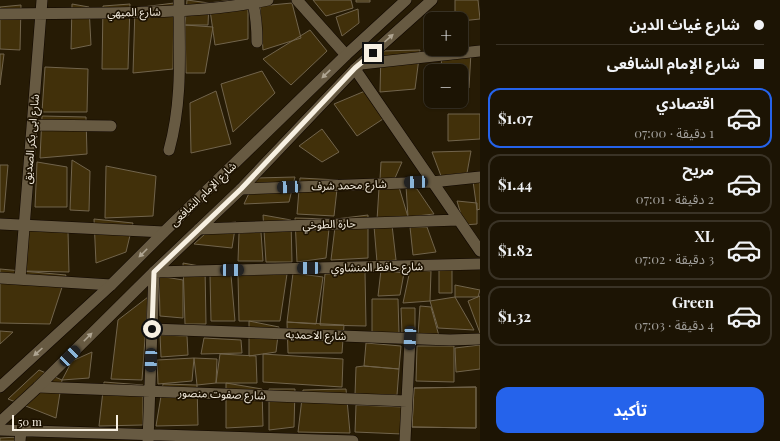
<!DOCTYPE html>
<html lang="ar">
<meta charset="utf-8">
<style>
:root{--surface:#1c1404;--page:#292113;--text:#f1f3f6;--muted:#a09e9a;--line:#3a3326;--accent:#2563eb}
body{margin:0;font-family:"Playfair Display","Noto Sans Arabic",serif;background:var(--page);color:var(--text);direction:rtl;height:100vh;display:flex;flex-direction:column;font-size:15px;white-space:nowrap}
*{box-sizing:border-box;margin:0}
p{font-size:13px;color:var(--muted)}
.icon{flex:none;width:22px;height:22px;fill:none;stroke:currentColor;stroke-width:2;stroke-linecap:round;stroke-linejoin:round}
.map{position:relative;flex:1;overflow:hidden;direction:ltr}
.panel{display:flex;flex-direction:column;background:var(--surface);width:300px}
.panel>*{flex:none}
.guide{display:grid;align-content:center;height:88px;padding:0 16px;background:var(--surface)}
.buttons{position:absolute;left:424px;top:12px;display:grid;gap:8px}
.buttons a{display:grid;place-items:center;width:44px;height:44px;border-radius:8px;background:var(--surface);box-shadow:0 1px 3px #0004,0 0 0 1px var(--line);font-size:20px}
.scale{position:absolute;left:12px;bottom:10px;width:106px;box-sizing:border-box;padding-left:4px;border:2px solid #f7f0e2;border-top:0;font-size:11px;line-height:14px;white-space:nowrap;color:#f7f0e2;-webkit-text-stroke:3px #1d1200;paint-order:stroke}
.end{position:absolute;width:18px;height:18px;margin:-9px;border:5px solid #f7f0e2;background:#111;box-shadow:0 0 0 2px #111}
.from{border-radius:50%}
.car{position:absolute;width:12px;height:24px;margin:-12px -6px;border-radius:5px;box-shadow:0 0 3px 1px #0007;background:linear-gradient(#222 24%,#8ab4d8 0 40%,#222 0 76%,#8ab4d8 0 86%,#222 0)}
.guide b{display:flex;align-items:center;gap:14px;height:38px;font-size:15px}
.guide b+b{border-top:1px solid var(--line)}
.guide i{width:10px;height:10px;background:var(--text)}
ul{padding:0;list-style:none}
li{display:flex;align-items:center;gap:12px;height:60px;margin:0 8px 6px;padding:0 8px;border:2px solid var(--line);border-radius:12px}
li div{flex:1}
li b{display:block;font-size:15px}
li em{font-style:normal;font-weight:700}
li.current{border-color:var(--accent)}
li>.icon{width:36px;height:36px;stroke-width:1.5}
.action{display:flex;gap:8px;margin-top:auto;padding:8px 16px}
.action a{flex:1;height:46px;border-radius:12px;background:var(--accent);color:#fff;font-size:16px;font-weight:700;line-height:46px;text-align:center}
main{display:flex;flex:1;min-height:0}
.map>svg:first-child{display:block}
.building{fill:#41300a;stroke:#71644c}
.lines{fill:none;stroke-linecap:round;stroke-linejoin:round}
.minor-casing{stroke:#0f0600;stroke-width:12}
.tertiary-casing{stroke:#0f0600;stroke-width:12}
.secondary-casing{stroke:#0f0600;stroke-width:12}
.minor{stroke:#675a42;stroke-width:11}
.tertiary{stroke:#675a42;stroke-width:11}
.secondary{stroke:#675a42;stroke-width:11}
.oneway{fill:#afa592}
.route{stroke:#f7f0e2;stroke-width:5}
.labels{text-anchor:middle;stroke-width:3.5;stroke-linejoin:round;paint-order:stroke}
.street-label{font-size:11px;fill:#f7f0e2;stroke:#1d1200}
</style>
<main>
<section class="panel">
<div class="guide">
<b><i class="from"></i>شارع غياث الدين</b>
<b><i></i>شارع الإمام الشافعى</b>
</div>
<ul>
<li class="current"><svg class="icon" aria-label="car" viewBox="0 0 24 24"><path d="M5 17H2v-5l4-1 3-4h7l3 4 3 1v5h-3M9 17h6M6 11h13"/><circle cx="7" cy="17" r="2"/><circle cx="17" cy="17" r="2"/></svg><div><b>اقتصادي</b><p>1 دقيقة · 07:00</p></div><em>$1.07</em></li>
<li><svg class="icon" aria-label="car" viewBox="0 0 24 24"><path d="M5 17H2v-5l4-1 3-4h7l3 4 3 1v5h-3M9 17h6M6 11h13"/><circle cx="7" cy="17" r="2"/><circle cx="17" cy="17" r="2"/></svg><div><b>مريح</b><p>2 دقيقة · 07:01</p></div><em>$1.44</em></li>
<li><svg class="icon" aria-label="car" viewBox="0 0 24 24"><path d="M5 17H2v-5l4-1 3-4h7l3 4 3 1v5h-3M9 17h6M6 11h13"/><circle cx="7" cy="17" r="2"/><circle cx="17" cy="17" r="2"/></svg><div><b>XL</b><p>3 دقيقة · 07:02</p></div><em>$1.82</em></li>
<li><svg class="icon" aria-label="car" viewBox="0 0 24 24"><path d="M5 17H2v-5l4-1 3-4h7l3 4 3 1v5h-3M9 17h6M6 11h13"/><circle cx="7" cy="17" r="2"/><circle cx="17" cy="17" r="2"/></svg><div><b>Green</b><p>4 دقيقة · 07:03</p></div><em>$1.32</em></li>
</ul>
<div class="action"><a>تأكيد</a></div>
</section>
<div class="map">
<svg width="480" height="441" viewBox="0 0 480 441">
<rect width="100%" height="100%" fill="#261b05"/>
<path class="building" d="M187,0L209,3L208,25H185Z
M232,0H248V39L215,45L209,3Z
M313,0H351L353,8L326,16Z
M356,0H370V2H356Z
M455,0H478L480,19L461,21V19H455Z
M174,3L173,69L133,73L135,8Z
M292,3L301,38L263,50L260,6Z
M72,4L89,7L91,45L71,49Z
M130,4L128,69H102L103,6Z
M21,5L20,50L0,49V7Z
M358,9L359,23L342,36L336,17Z
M185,25L213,27L205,73H186Z
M310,30L327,51L291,85L263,59Z
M420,50L415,89L380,92L381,51Z
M442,50L471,52L469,88H461V71H441Z
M0,54H4L0,85Z
M45,67L88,69L87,112H42Z
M262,71L275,93L233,132L221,84Z
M216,91L231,144L191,153L190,103Z
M365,91L383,119L357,136L334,104Z
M448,114H480V139L448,141Z
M42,116L86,117L87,154L40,158Z
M322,129L339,152L322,162L299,146Z
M471,151L467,173L441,176L432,152Z
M72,160L90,171L89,211L70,210Z
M37,162L67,167V207H35Z
M381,162H402L395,178L380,179Z
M0,165H8L4,212H0Z
M106,166L156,176L153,216L105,218Z
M295,177L289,202L244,204L256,178Z
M300,178L338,180L334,216L297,214Z
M473,181H480V209L477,210Z
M406,186L417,189L434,214L408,217Z
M399,187L408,217L377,220L379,188Z
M457,201L477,203V224L464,225Z
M263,215L291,220L292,262H266Z
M368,215V258L331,260L336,219Z
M295,218L330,219L326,258L297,262Z
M94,219L133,223L126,252L96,263Z
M236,222L232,248L194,244L216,224Z
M392,225L396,260L377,262L374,226Z
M410,227H427L436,252L413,255Z
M26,230L68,231L69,272L24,271Z
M261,232L263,261H238L239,233Z
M183,263L205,267L206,324H185Z
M0,269L66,275L50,324L0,323Z
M439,269H452V293H439Z
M381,270L404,273L400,295L378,296Z
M410,270L431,271L430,301L403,303Z
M365,272L366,326L320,325L325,274Z
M293,273L323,277L316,324L287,322Z
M287,274L280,321H239L238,275Z
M210,275H231L235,321H211Z
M159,276L183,280V318L160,316Z
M455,285L480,290L478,297H455Z
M480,296V333L468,301Z
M148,297L142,380L111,379L118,320Z
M455,297L474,330L438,328L430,301Z
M372,299H398L399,334H372Z
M420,306L431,307L439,336L418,335Z
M401,308H415V334H402Z
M249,321L279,327L276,352L249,356Z
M287,322L344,325L342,353H288Z
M0,331L13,332L0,344Z
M160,335L187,336L188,355L161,357Z
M204,338L241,340L242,353L201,354Z
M366,343L401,346L399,369L364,366Z
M480,345V369L456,372L455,348Z
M417,346H454V382L416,381Z
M92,352L89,378L62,380L72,361Z
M220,354L256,356L257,383H216Z
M263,354L343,359L342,387L263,382Z
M194,358L192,381L158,384L157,360Z
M194,358L217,359L216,383L197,385Z
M364,366L399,369L397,395H355L356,367Z
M39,370L62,380L56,418L8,399Z
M104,382L143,385V425L99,426Z
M226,383L262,389L263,426L226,428Z
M163,384L197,385L198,425L156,426Z
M476,387V428L412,427L414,388Z
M476,387V428L412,427L414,388Z
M269,389H295L294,427L269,430Z
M346,389L350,433L298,432L303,390Z
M356,405L403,407L402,434L355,432Z
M18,437V441H0V438Z"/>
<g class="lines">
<defs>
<path id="minor" d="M253,3C256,16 257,29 257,42
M0,14C36,14 71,13 107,13C160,12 215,11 268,0
M361,64L480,51
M355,69L480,251
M33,125L111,126
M169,150C183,100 179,51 179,0
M241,189L432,182L480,177
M0,224L164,232
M199,229L458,220
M0,278L111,285
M20,279L42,0
M152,329L450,340L480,339
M38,387L407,401
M0,430L353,441
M20,441L21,431
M148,441L154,272L480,264
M405,441L410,339"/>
<path id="tertiary" d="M297,0L346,55"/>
<path id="secondary" d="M0,387L111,285L164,232L346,55L406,0
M0,422L38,387L154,272L241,189L355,69L432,0"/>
</defs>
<use href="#minor" class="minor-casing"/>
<use href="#tertiary" class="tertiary-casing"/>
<use href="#secondary" class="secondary-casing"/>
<use href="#minor" class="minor"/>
<use href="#tertiary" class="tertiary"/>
<use href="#secondary" class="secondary"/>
</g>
<defs><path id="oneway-solid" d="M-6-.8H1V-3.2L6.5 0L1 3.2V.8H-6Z"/></defs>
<g class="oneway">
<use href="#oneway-solid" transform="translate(389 38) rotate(-42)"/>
<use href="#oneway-solid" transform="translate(326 74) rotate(136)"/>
<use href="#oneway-solid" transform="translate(143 253) rotate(135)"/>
<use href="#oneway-solid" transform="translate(88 337) rotate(-45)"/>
<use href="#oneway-solid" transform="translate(38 352) rotate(138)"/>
</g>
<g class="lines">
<path class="route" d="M152,329L154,272L241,189L355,68L373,53"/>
</g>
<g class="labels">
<g class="street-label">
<text transform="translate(134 12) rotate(-1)" y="4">شارع الميهي</text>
<text transform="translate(31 139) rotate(-85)" y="4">شارع ابى بكر الصديق</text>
<text transform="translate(349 185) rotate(-2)" y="4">شارع محمد شرف</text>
<text transform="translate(203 194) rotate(-44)" y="4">شارع الإمام الشافعى</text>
<text transform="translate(329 224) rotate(-2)" y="4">حارة الطوخي</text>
<text transform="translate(377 267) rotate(-1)" y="4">شارع حافظ المنشاوي</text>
<text transform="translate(316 335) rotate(2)" y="4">شارع الاحمديه</text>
<text transform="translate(222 394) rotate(2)" y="4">شارع صفوت منصور</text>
</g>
</g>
</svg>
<div class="buttons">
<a>+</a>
<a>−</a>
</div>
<div class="scale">50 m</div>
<i class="end from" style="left:152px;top:329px"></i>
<i class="end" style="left:373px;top:53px"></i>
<i class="car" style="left:416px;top:182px;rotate:268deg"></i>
<i class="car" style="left:289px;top:187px;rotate:267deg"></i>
<i class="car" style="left:309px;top:268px;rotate:269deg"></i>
<i class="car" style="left:232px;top:270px;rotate:89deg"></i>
<i class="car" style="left:410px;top:338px;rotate:183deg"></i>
<i class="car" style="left:70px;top:356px;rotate:45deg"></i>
<i class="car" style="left:151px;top:360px;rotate:182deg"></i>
</div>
</main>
